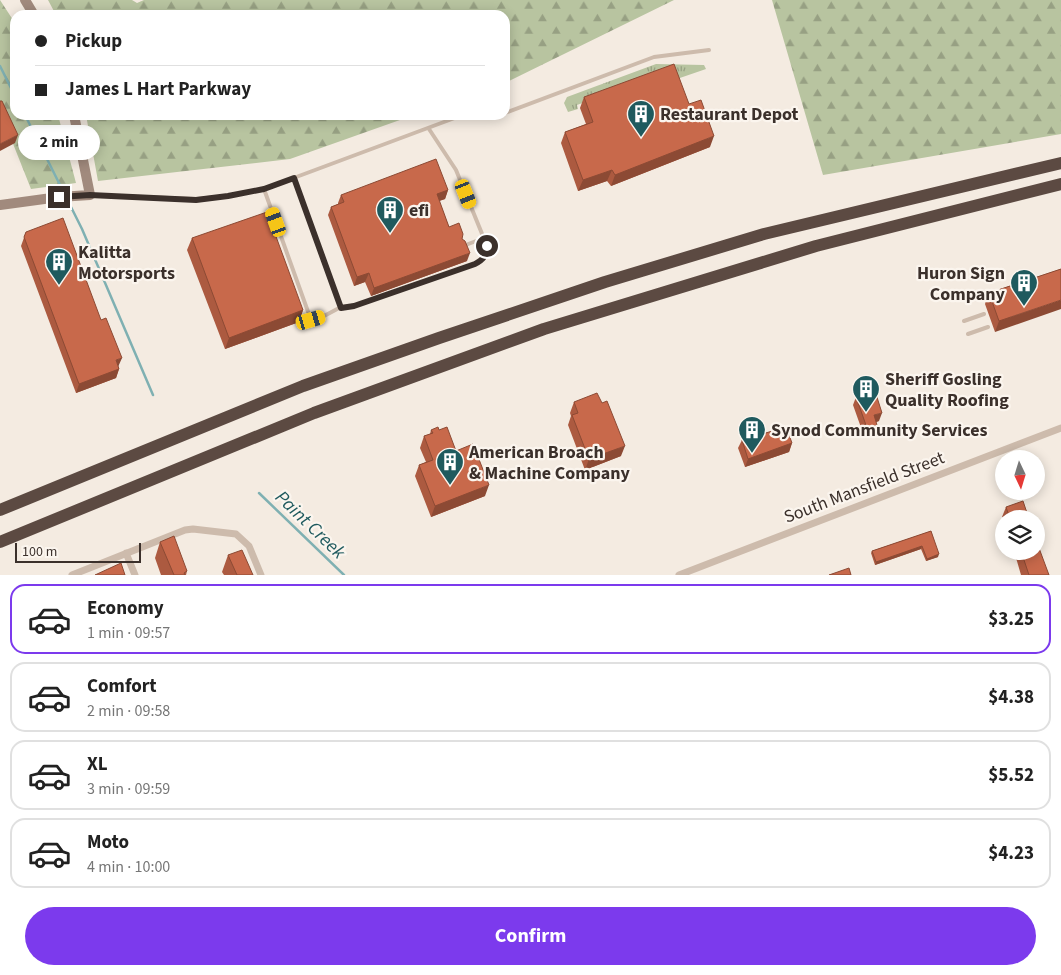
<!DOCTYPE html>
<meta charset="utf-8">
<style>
:root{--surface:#fff;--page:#f6f6f6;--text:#222;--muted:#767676;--line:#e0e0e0;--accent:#7c3aed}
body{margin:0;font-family:"Source Sans 3",sans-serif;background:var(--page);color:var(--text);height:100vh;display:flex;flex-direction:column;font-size:19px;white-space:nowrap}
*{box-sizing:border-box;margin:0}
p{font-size:16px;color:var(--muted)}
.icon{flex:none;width:28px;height:28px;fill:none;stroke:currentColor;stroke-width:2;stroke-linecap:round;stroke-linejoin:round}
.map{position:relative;height:575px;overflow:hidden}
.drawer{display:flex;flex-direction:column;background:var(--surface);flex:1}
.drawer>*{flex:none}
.guide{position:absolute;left:10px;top:10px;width:500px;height:110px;border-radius:15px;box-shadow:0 2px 12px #0003;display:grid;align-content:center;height:110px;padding:0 25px;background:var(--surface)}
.needle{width:32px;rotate:176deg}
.fabs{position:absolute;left:995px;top:450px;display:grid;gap:10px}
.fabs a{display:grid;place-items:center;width:50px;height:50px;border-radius:50%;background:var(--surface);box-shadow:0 2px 12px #0003;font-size:25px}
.scale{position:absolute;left:15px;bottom:12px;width:126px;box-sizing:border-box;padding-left:5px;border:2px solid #3b302b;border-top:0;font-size:14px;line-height:18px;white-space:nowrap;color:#3b302b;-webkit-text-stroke:4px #fbf5ee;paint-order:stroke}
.end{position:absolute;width:22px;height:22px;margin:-11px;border:6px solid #3b302b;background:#fff;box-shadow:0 0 0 2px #fff}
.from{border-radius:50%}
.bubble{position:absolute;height:35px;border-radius:18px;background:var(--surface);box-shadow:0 2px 12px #0003;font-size:16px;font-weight:700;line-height:35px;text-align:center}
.car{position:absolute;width:15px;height:30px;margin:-15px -8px;border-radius:6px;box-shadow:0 0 4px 1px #0007;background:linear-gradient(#f5c518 24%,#345 0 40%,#f5c518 0 76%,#345 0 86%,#f5c518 0)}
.guide b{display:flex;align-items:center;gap:18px;height:48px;font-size:19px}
.guide b+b{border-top:1px solid var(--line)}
.guide i{width:12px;height:12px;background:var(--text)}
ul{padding:9px 0 0;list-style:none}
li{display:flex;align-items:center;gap:15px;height:70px;margin:0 10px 8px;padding:0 15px;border:2px solid var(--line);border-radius:15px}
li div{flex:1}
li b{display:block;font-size:19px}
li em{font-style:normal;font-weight:700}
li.active{border-color:var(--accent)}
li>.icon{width:45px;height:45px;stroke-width:1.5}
.button{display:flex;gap:10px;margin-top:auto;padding:10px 25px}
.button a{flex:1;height:58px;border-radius:30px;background:var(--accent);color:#fff;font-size:20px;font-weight:700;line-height:58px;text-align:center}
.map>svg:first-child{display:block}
.grass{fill:url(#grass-tufts)}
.forest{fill:url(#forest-firs)}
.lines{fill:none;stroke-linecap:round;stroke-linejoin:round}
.stream{stroke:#7fb0b2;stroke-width:2.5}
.lane{stroke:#cdbbac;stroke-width:4}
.street{stroke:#cdbbac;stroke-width:7}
.secondary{stroke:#a18a7d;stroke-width:10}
.highway{stroke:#5c4a42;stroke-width:12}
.wall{fill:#ac5a40}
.shaded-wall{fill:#8c4a34}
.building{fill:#c8694b;stroke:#8c4a34}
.route{stroke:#3b302b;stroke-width:6}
.labels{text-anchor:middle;stroke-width:4.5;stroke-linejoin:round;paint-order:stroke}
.poi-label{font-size:18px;font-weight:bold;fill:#3b302b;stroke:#fbf5ee;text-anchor:start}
.street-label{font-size:18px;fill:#3b302b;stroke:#fbf5ee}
.water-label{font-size:19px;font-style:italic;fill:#1f5a5e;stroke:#fbf5ee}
</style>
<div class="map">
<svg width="1061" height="575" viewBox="0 0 1061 575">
<defs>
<pattern id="grass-tufts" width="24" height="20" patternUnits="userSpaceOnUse" patternTransform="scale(1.25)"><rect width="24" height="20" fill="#b8c4a0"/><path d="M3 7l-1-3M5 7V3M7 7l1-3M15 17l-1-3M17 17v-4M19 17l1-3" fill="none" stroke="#97a083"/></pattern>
<pattern id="forest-firs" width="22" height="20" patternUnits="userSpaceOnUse" patternTransform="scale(1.25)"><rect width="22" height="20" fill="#b8c4a0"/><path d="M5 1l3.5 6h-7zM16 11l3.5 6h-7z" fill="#97a083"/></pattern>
</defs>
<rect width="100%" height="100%" fill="#f4ebe1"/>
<path class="grass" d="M656,64L704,65L706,69L674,80L666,72L577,105L578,109L568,112L564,103L567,97Z"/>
<path class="forest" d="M0,0L15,23V115H58L76,183L31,189L0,111Z
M48,0H132L137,3L144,0H674L505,83V15H56Z
M772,0H1061V134L823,175Z
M86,115H414L290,159L98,181Z"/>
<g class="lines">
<path class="stream" d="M0,66L15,96
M25,115L62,189
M69,203L82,229L153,395
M259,493L344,575"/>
<path class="lane" d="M505,113L654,57L709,50
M264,189L311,320L324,316L341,307L294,178
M90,195L196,199L228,196L264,189L460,116L496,115
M463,246L484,238
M341,307L354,306L475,264C484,259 486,256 487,246L456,170L429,129
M964,321L984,314
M968,334L988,327"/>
<path class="street" d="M126,553L135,575
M72,575L185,530L193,529L236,534L249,546L261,575
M679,575L1061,428"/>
<path class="secondary" d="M25,0L34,15
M0,205L59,197L90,195L74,115"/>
<path class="highway" d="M0,510L303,386L439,338L605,282L764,234L1061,163
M0,542L314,413L544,329L816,246L1061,184"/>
</g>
<path class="wall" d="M584,97L689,104L710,147L611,186L607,181L578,191L561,143L565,132L586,124L580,108Z
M448,190L445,199L439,201L449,227L462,239L467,261L371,296L365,282L354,286L328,215L331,207L338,204V203L341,195Z
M26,232L118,367L119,369L116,378L76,393L21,246Z
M192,238L303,310L299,322L225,349L187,250Z
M1061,269L995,332L985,304L989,293Z
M856,397L879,421L876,422L873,433L864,436L853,405Z
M574,402L602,403L621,456L585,470L568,425L571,416L570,413Z
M431,430H439L456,451L485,496L431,517L415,476L419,465L426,462L420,448L424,436L430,434Z
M742,440L792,443L789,452L745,467L738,448Z
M1006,507L1029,519H1004V521L1002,517Z
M931,531L938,557L926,561L921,549L875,565L871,553L872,551Z
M160,542L187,571L186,575H161L155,558Z
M1014,551H1036L1049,575H1021Z
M228,555L253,575H224L222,572Z"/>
<path class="shaded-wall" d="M18,135L15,143L0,151V144Z
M714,136L710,147L611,186L615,175Z
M612,170L607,181L578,191L583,180Z
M448,190L445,199L433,203L437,194Z
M470,253L467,261L371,296L374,288Z
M369,273L365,282L354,286L357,277Z
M1061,300V309L995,332L999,321Z
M303,310L299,322L225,349L229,338Z
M122,358L118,367L116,360Z
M119,369L116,378L76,393L79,384Z
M882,413L879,421L870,424L874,415Z
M877,425L873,433L864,436L867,428Z
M792,443L789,452L745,467L748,459Z
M625,446L621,456L585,470L589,459Z
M489,485L485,496L431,517L435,506Z
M922,546L921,549L875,565L876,562Z
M939,554L938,557L926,561L927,559Z"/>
<path class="building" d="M674,64L689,104L701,100L714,136L615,175L612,170L583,180L565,132L593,122L584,97Z
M0,101H2L18,135L0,144Z
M436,159L448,190L437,194L449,227L459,223L463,234L462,239L465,241L470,253L374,288L369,273L357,277L331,207L344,202L341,195Z
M267,212L303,310L229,338L192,238Z
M63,218L101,320L106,318L122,358L116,360L119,369L79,384L24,237L26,232Z
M1061,269V300L999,321L989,293Z
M875,391L882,413L874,415L877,425L867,428L856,397Z
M597,393L602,403L607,401L625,446L589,459L572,415L578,413L574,402Z
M438,427L439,430L447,427L456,451L473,444L489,485L435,506L419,465L433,460L424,436L433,433L431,430Z
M786,427L792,443L748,459L742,440Z
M1023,501L1029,519H1010L1006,507Z
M931,531L939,554L927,559L922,546L876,562L872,551Z
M174,536L187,571L184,573L185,575H174L160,542Z
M1036,540L1049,575H1029L1021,551H1036Z
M242,550L253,575H237L228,555Z
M121,563L125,575H95Z
M849,568L851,575H829Z"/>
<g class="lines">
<path class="route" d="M59,197L90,195L196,200L228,196L264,189L294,178L341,308L354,306L475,264C484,259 486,256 487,246"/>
</g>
<defs>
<symbol id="building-pin" viewBox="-11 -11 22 30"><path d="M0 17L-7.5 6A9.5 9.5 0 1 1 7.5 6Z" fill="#1f5a5e" stroke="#fbf5ee"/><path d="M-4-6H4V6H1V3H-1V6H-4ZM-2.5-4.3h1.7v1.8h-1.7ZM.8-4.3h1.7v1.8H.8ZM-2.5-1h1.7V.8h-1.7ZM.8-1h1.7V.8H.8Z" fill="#fff"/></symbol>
</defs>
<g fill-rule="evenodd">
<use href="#building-pin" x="625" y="98" width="32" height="43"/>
<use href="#building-pin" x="374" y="194" width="32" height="43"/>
<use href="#building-pin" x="43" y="246" width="32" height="43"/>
<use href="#building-pin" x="1008" y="267" width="32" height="43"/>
<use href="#building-pin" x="850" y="373" width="32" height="43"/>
<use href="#building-pin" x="736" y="414" width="32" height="43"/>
<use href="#building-pin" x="434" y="446" width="32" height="43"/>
</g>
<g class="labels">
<g class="poi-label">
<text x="660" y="120">Restaurant Depot</text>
<text x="409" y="216">efi</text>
<text x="78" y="258">Kalitta<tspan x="78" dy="21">Motorsports</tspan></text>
<text x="1005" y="279" text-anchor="end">Huron Sign<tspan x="1005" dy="21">Company</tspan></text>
<text x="885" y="385">Sheriff Gosling<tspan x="885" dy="21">Quality Roofing</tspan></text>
<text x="771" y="436">Synod Community Services</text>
<text x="469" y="458">American Broach<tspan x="469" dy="21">&amp; Machine Company</tspan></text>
</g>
<g class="street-label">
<text transform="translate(864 487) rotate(-21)" y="6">South Mansfield Street</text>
</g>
<g class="water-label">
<text transform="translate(311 524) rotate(44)" y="7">Paint Creek</text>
</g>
</g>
</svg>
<div class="fabs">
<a><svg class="needle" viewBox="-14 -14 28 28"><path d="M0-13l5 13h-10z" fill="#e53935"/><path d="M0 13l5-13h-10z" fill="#767676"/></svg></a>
<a><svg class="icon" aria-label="layers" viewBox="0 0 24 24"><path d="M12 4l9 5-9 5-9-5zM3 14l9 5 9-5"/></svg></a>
</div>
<div class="scale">100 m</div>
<i class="end from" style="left:487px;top:246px"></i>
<i class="end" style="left:59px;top:197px"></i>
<div class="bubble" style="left:18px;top:125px;width:82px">2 min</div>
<i class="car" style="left:466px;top:194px;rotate:158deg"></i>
<i class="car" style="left:276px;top:222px;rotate:340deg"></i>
<i class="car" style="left:311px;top:320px;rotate:74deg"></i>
<div class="guide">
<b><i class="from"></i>Pickup</b>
<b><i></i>James L Hart Parkway</b>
</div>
</div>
<section class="drawer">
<ul>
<li class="active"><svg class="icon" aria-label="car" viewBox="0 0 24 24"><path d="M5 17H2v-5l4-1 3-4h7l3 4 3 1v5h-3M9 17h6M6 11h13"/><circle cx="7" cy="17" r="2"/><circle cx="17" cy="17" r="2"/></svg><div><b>Economy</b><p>1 min · 09:57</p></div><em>$3.25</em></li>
<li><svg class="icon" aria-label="car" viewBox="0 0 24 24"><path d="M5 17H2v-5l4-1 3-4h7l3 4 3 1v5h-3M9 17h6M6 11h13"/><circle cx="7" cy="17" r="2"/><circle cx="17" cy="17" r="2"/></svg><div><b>Comfort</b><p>2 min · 09:58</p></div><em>$4.38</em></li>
<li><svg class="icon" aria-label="car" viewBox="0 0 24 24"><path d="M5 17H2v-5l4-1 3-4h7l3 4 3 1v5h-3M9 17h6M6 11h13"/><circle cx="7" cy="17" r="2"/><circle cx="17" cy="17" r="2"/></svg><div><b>XL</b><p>3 min · 09:59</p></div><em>$5.52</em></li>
<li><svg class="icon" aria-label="car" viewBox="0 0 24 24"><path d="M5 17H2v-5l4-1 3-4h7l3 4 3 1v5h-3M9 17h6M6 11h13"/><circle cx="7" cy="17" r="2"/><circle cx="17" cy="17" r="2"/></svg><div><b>Moto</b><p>4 min · 10:00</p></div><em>$4.23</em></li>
</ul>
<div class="button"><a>Confirm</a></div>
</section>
